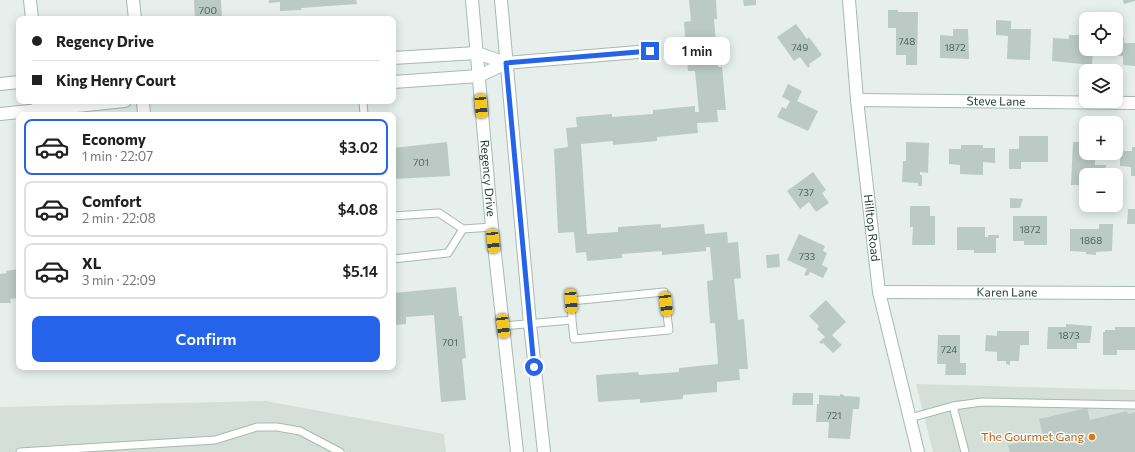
<!DOCTYPE html>
<meta charset="utf-8">
<style>
:root{--surface:#fff;--page:#f6f6f6;--text:#202124;--muted:#757577;--line:#e0e0e0;--accent:#2563eb}
body{margin:0;font-family:Commissioner,sans-serif;background:var(--page);color:var(--text);height:100vh;display:flex;flex-direction:column;font-size:15px;white-space:nowrap}
*{box-sizing:border-box;margin:0}
p{font-size:13px;color:var(--muted)}
.icon{flex:none;width:22px;height:22px;fill:none;stroke:currentColor;stroke-width:2;stroke-linecap:round;stroke-linejoin:round}
.map{position:relative;flex:1;overflow:hidden}
.drawer{position:absolute;left:16px;top:112px;width:380px;height:258px;display:flex;flex-direction:column;background:var(--surface);border-radius:8px;box-shadow:0 2px 10px #0003}
.drawer>*{flex:none}
.top-card{position:absolute;left:16px;top:16px;width:380px;height:88px;border-radius:8px;box-shadow:0 2px 10px #0003;display:grid;align-content:center;height:88px;padding:0 16px;background:var(--surface)}
.fabs{position:absolute;left:1079px;top:12px;display:grid;gap:8px}
.fabs a{display:grid;place-items:center;width:44px;height:44px;border-radius:8px;background:var(--surface);box-shadow:0 2px 10px #0003;font-size:20px}
.end{position:absolute;width:18px;height:18px;margin:-9px;border:5px solid #2563eb;background:#fff;box-shadow:0 0 0 2px #fff}
.from{border-radius:50%}
.bubble{position:absolute;height:28px;border-radius:8px;background:var(--surface);box-shadow:0 2px 10px #0003;font-size:13px;font-weight:600;line-height:28px;text-align:center}
.car{position:absolute;width:12px;height:24px;margin:-12px -6px;border-radius:5px;box-shadow:0 0 3px 1px #0007;background:linear-gradient(#f5c518 24%,#345 0 40%,#f5c518 0 76%,#345 0 86%,#f5c518 0)}
.top-card b{display:flex;align-items:center;gap:14px;height:38px;font-size:15px}
.top-card b+b{border-top:1px solid var(--line)}
.top-card i{width:10px;height:10px;background:var(--text)}
ul{padding:7px 0 0;list-style:none}
li{display:flex;align-items:center;gap:12px;height:56px;margin:0 8px 6px;padding:0 8px;border:2px solid var(--line);border-radius:8px}
li div{flex:1}
li b{display:block;font-size:15px}
li em{font-style:normal;font-weight:600}
li.selected{border-color:var(--accent)}
li>.icon{width:36px;height:36px;stroke-width:1.5}
.button{display:flex;gap:8px;margin-top:auto;padding:8px 16px}
.button a{flex:1;height:46px;border-radius:8px;background:var(--accent);color:#fff;font-size:16px;font-weight:600;line-height:46px;text-align:center}
.map>svg:first-child{display:block}
.built{fill:#d4dfda}
.building{fill:#bbcac4}
.lines{fill:none;stroke-linecap:round;stroke-linejoin:round}
.service-casing{stroke:#a8b8b2;stroke-width:9}
.minor-casing{stroke:#a8b8b2;stroke-width:14}
.tertiary-casing{stroke:#a8b8b2;stroke-width:14}
.service{stroke:#fff;stroke-width:7}
.minor{stroke:#fff;stroke-width:12}
.tertiary{stroke:#fff;stroke-width:12}
.route{stroke:#2563eb;stroke-width:5}
.food-dot{fill:#e8710a;stroke:#f7fbf9;stroke-width:1.5}
.labels{text-anchor:middle;stroke-width:3;stroke-linejoin:round;paint-order:stroke}
.number-label{font-size:10px;fill:#4a645c}
.street-label{font-size:12px;fill:#24423a;stroke:#f7fbf9}
.food-label{font-size:12px;fill:#c56008;stroke:#f7fbf9;text-anchor:end}
</style>
<div class="map">
<svg width="1135" height="452" viewBox="0 0 1135 452">
<rect width="100%" height="100%" fill="#e6efeb"/>
<path class="built" d="M916,384L1135,390V452H933Z
M266,401L444,434L446,452H0V407Z"/>
<path class="building" d="M194,0H221L222,19H195Z
M269,0H356L357,4L301,8L302,10L280,11V2L269,3Z
M689,0H716L717,19H714L718,67H722L726,110H717L718,122L697,123L698,133L657,137V141L613,145V141L581,144L587,234L618,232V227L661,224V228L704,224L705,234L727,232L728,243L738,242L741,278L734,279L738,320L744,319L748,369H739L740,380L717,382V392L683,395V399L640,403V399L598,402L596,375L638,372L639,375L679,372V368L718,364L715,323H710L707,281L713,280L710,247H706V251L662,255V251L622,254V258L587,261L586,252L576,253L574,232L558,233L554,149L568,147L566,128L577,127L576,117L612,114V117L653,114V110L695,106V112H699L695,71H688L684,22L691,21Z
M743,0H756V5L744,6Z
M1123,0H1135V1L1124,4Z
M888,10H898V12H918L917,65H906V55H896V28H888Z
M1085,12L1100,13V19H1085Z
M996,20L1011,21V29H1031L1030,60L1007,59L1008,36L996,35Z
M796,24L807,39L809,37L822,55L809,64L810,66L808,68L800,57L794,61L777,37Z
M953,29H968L969,59L940,58V35L953,36Z
M1069,35H1083V47L1093,49L1092,65L1052,61L1053,38L1069,39Z
M1116,37H1124V43H1135V66L1123,65V56H1114V49H1116Z
M788,84L802,91L797,101L818,111L808,131L777,117L782,107L786,109L790,101L782,97Z
M1019,136H1048V162H1021V169H1009V149H1019Z
M447,142L450,176L393,179V148Z
M906,142L929,143L928,173L920,172V175H922V186H918V183L902,182L903,161H906Z
M1073,142H1086V153H1095V165H1106V175H1086V185H1071Z
M961,145H983V148H995V163L983,162V175L960,174V165L949,164V149H961Z
M1132,147H1135V176H1131V167L1120,166V151H1132Z
M813,172L826,190L822,193L829,203L816,212L809,202L800,209L787,191Z
M1010,198L1023,199L1020,208H1010Z
M910,206H930V216H935V245H912L913,227H910Z
M1128,209H1135V224H1127Z
M1013,216H1047V245H1024V241H1013Z
M1099,224H1113L1112,251L1096,252V255L1086,254V252L1070,251V229H1099Z
M957,227H985V237H988V235H999V238H996V253H974V250H957Z
M799,234L825,246L823,251L827,253L822,265L828,268L823,278L810,272L808,276L804,275L807,269L787,260Z
M779,254L780,267L767,268L766,255Z
M19,269V298L10,299L11,303H0V274L7,273L6,271Z
M456,287L459,316H462L466,358L462,359L466,400L441,402L434,315L406,317V324L393,325V293Z
M826,300L846,322L832,335L842,345L833,353L823,343L821,344L819,342L825,337L817,329L819,326L809,316Z
M1066,324L1092,326L1090,343H1077V349H1047L1048,327H1066Z
M1115,327H1135V350H1117V355H1103V332H1105V330H1115Z
M997,331H1029V345H1020L1019,361H1010V365L1006,364V361H997V352L985,351L986,335L997,336Z
M938,335H960V363H966V375H945L946,364H937Z
M793,393H813V405H792Z
M840,394L844,395V396L860,397L859,409H853L850,439L828,438L829,422H816L817,404H819V395L840,396Z
M1087,408L1090,420L1127,411L1128,414L1135,412V452H1010L1008,445L1043,436L1039,419Z"/>
<g class="lines">
<defs>
<path id="service" d="M363,101L364,115
M393,216L439,213L463,229L492,227
M393,259L448,253L463,229
M503,326L572,320L574,339L669,330L664,292L571,301L572,320
M953,406L965,452
M910,418L953,406L982,402L1135,405
M20,452L215,440L257,427H277L300,431L340,452"/>
<g id="minor">
<path d="M30,0L32,19"/>
<path d="M133,0L135,19"/>
<path id="s1" d="M849,0L857,100L879,292L918,452"/>
<path d="M506,63L650,51"/>
<path id="s2" d="M857,100L1135,103"/>
<path d="M38,101L39,115"/>
<path d="M143,101L144,115"/>
<path id="s3" d="M879,292L1135,293"/>
</g>
<g id="tertiary">
<path id="s4" d="M472,0L492,227L517,452"/>
<path d="M501,0L530,324L544,452"/>
<path d="M393,58L477,53L506,63"/>
<path d="M393,82L479,76L506,63"/>
<path d="M0,84L19,82"/>
<path d="M0,114L125,101"/>
</g>
</defs>
<use href="#service" class="service-casing"/>
<use href="#minor" class="minor-casing"/>
<use href="#tertiary" class="tertiary-casing"/>
<use href="#service" class="service"/>
<use href="#minor" class="minor"/>
<use href="#tertiary" class="tertiary"/>
</g>
<g class="lines">
<path class="route" d="M534,367L506,63L650,51"/>
</g>
<circle class="food-dot" cx="1092" cy="437" r="4"/>
<g class="labels">
<g class="number-label">
<text x="208" y="14">700</text>
<text x="907" y="45">748</text>
<text x="800" y="51">749</text>
<text x="955" y="51">1872</text>
<text x="421" y="166">701</text>
<text x="806" y="196">737</text>
<text x="1030" y="233">1872</text>
<text x="1091" y="244">1868</text>
<text x="807" y="260">733</text>
<text x="1069" y="339">1873</text>
<text x="450" y="346">701</text>
<text x="949" y="353">724</text>
<text x="834" y="419">721</text>
</g>
<g class="street-label">
<text dy="4" stroke="none"><textPath href="#s2" startOffset="139">Steve Lane</textPath></text>
<text dy="4" stroke="none"><textPath href="#s4" startOffset="179">Regency Drive</textPath></text>
<text dy="4" stroke="none"><textPath href="#s1" startOffset="229">Hilltop Road</textPath></text>
<text dy="4" stroke="none"><textPath href="#s3" startOffset="128">Karen Lane</textPath></text>
</g>
<g class="food-label">
<text x="1084" y="441">The Gourmet Gang</text>
</g>
</g>
</svg>
<div class="fabs">
<a><svg class="icon" aria-label="locate" viewBox="0 0 24 24"><circle cx="12" cy="12" r="6"/><path d="M12 2v4M12 18v4M2 12h4M18 12h4"/></svg></a>
<a><svg class="icon" aria-label="layers" viewBox="0 0 24 24"><path d="M12 4l9 5-9 5-9-5zM3 14l9 5 9-5"/></svg></a>
<a>+</a>
<a>−</a>
</div>
<i class="end from" style="left:534px;top:367px"></i>
<i class="end" style="left:650px;top:51px"></i>
<div class="bubble" style="left:664px;top:37px;width:66px">1 min</div>
<i class="car" style="left:481px;top:106px;rotate:175deg"></i>
<i class="car" style="left:493px;top:241px;rotate:174deg"></i>
<i class="car" style="left:571px;top:301px;rotate:176deg"></i>
<i class="car" style="left:666px;top:304px;rotate:173deg"></i>
<i class="car" style="left:503px;top:326px;rotate:173deg"></i>
<div class="top-card">
<b><i class="from"></i>Regency Drive</b>
<b><i></i>King Henry Court</b>
</div>
<section class="drawer">
<ul>
<li class="selected"><svg class="icon" aria-label="car" viewBox="0 0 24 24"><path d="M5 17H2v-5l4-1 3-4h7l3 4 3 1v5h-3M9 17h6M6 11h13"/><circle cx="7" cy="17" r="2"/><circle cx="17" cy="17" r="2"/></svg><div><b>Economy</b><p>1 min · 22:07</p></div><em>$3.02</em></li>
<li><svg class="icon" aria-label="car" viewBox="0 0 24 24"><path d="M5 17H2v-5l4-1 3-4h7l3 4 3 1v5h-3M9 17h6M6 11h13"/><circle cx="7" cy="17" r="2"/><circle cx="17" cy="17" r="2"/></svg><div><b>Comfort</b><p>2 min · 22:08</p></div><em>$4.08</em></li>
<li><svg class="icon" aria-label="car" viewBox="0 0 24 24"><path d="M5 17H2v-5l4-1 3-4h7l3 4 3 1v5h-3M9 17h6M6 11h13"/><circle cx="7" cy="17" r="2"/><circle cx="17" cy="17" r="2"/></svg><div><b>XL</b><p>3 min · 22:09</p></div><em>$5.14</em></li>
</ul>
<div class="button"><a>Confirm</a></div>
</section>
</div>
